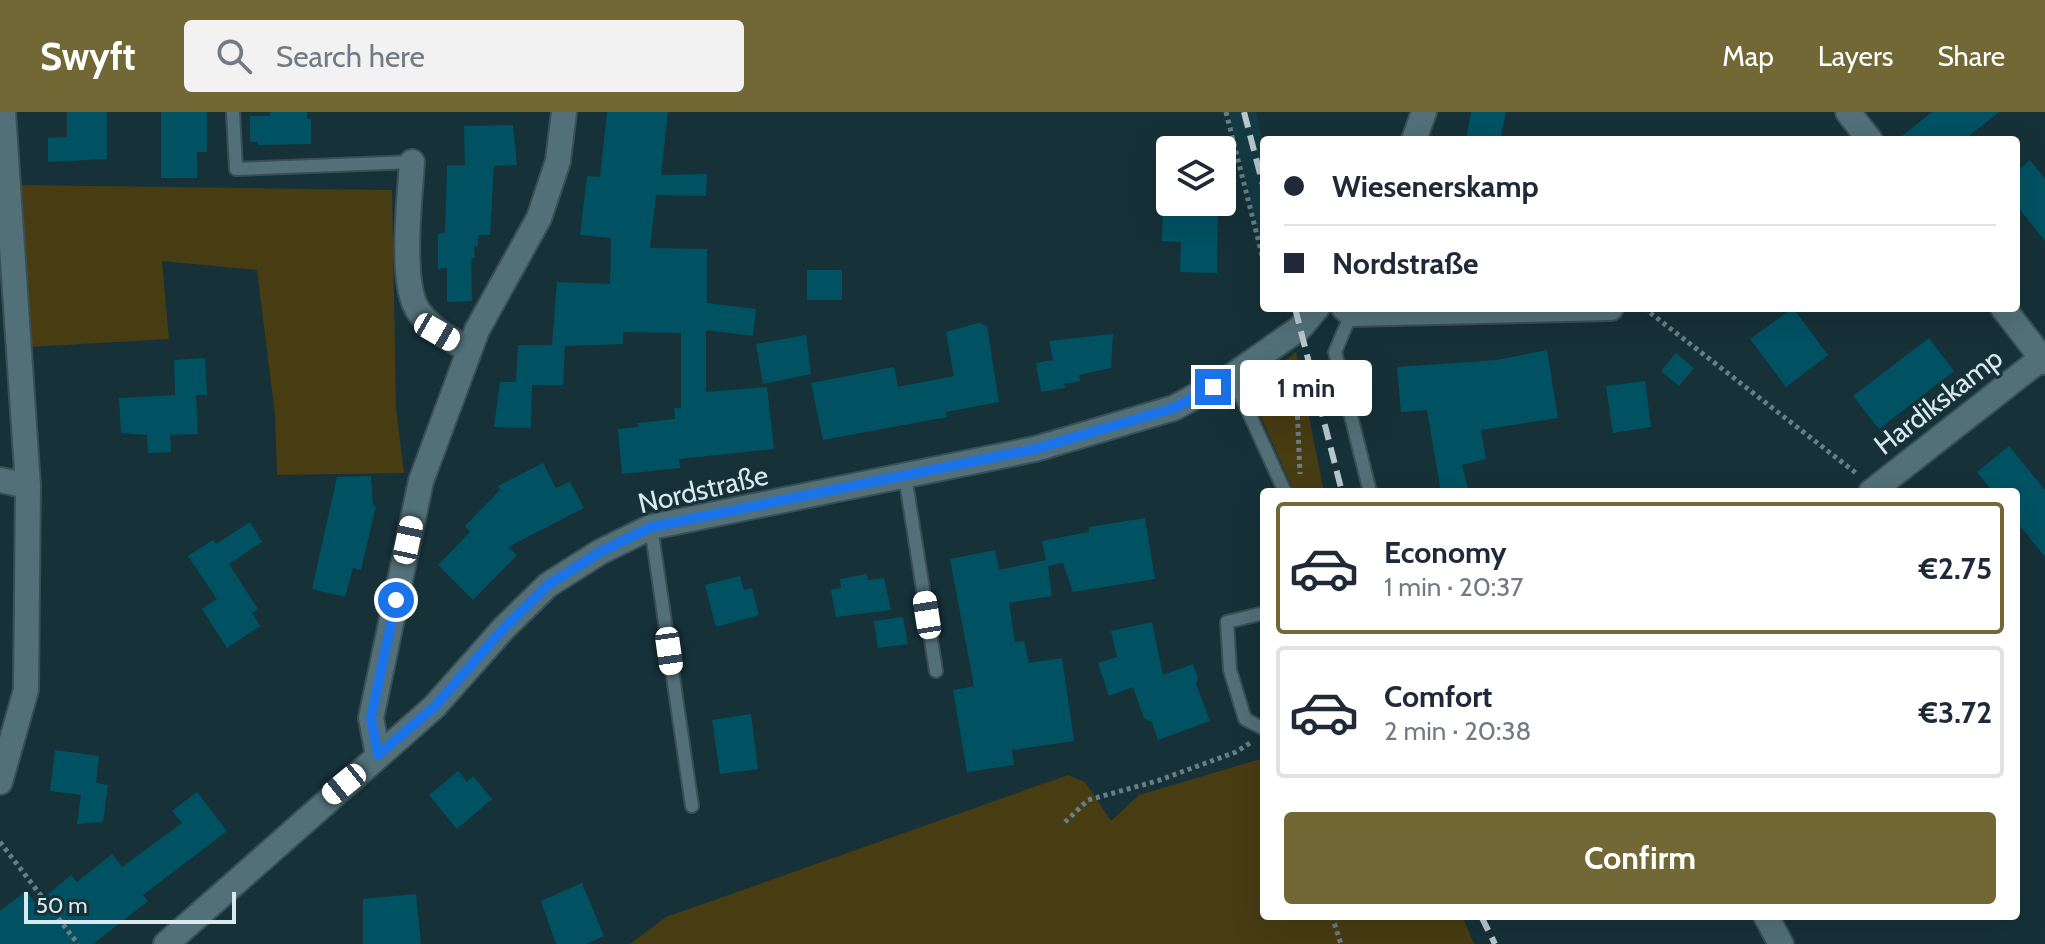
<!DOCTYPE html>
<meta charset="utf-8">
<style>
:root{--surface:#fff;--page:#f2f2f3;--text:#1f2937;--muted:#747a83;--line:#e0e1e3;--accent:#726836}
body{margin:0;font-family:Cabin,sans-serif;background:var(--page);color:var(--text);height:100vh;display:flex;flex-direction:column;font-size:30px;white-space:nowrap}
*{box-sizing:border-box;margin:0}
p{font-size:26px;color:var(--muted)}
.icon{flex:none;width:44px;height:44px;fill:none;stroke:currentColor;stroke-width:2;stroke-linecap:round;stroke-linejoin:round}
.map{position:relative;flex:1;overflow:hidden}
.drawer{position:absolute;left:1260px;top:376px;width:760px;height:432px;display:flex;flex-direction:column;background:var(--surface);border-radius:8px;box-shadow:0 8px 32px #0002}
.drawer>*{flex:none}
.hud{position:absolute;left:1260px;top:24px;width:760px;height:176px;border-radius:8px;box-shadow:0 8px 32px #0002;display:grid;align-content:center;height:176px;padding:0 24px;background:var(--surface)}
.buttons{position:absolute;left:1156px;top:24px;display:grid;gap:16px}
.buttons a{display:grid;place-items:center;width:80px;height:80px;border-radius:8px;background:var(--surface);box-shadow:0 8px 32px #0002;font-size:40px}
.scale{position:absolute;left:24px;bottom:20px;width:212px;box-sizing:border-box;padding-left:8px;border:4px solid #d9e9ed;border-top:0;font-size:22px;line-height:28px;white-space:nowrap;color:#d9e9ed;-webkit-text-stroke:6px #163138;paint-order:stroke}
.end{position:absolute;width:36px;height:36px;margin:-18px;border:10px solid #1a73e8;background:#fff;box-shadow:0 0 0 4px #fff}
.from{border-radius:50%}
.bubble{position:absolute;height:56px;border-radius:8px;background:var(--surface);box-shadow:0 8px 32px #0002;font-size:26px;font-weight:800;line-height:56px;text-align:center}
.car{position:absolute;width:24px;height:48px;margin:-24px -12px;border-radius:10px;box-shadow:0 0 6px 2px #0007;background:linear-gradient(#fff 24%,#345 0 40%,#fff 0 76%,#345 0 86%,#fff 0)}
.hud b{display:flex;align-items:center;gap:28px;height:76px;font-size:30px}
.hud b+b{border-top:2px solid var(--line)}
.hud i{width:20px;height:20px;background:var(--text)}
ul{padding:14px 0 0;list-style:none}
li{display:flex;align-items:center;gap:24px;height:132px;margin:0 16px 12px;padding:0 8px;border:4px solid var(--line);border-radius:8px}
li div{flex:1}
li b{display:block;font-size:30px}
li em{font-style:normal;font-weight:800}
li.on{border-color:var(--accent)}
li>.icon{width:72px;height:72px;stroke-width:1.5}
.button{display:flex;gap:16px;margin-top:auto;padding:16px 24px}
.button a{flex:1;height:92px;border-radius:8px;background:var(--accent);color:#fff;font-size:32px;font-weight:800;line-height:92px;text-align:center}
header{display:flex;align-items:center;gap:48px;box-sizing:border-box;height:112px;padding:0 40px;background:var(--accent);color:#fff}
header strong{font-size:38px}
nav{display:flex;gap:44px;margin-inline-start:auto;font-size:28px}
.search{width:560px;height:72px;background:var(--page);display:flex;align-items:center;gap:20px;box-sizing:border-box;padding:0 28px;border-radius:8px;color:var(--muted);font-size:30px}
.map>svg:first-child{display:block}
.built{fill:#153b45}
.green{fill:#483c13}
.building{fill:#005263}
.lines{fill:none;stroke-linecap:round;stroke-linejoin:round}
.service-casing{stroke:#384f55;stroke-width:16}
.minor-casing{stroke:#384f55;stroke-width:28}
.path{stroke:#677e83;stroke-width:5;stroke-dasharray:4 4;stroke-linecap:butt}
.service{stroke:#537078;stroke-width:12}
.minor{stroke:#537078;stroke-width:24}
.rail{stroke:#b8c9ce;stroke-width:6;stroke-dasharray:16 8;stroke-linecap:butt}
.route{stroke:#1a73e8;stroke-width:10}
.labels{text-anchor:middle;stroke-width:6;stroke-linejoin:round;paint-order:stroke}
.street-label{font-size:28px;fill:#d9e9ed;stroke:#163138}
</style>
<header>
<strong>Swyft</strong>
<div class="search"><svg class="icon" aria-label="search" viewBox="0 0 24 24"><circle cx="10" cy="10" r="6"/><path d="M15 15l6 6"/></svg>Search here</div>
<nav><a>Map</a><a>Layers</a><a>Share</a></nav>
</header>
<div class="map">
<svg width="2045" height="832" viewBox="0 0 2045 832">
<rect width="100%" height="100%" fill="#163138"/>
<path class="built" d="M1228,0H1256L1264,32V145Z"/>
<path class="green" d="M21,73L392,78L396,296L404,361L277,363L275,303L257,158L162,149L169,227L30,235Z
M1296,240L1324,380H1294L1249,278Z
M1264,646V804H1462L1474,832H630L666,805L1068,663L1085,670L1111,709L1139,683Z"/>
<path class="building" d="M67,0H107V47L48,50V26L67,25Z
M161,0H207V40H197V66H161Z
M270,0H307V7H311V32L258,33V30H250V4H270Z
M607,0H668L661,63L707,62L706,84L656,83L650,136L707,137V191L756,197L753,224L706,218V280L767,275L774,337L679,347L680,356L622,362L618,317L638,315V311L675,307L674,296H681V221L623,220V232L565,234L563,273H532L531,316L494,315L500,270H516L518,233H552L557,170L610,172L611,126L580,123L587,64L600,65Z
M1471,0H1506L1500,28H1466Z
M1932,0H1999L1964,28H1897Z
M513,13L517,53L494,54L490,123H478V134H474L475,146H471L472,189L447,190V156L438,157V122L445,121L447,53H465L464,14Z
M2030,48L2045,67V129L2016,93V60Z
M1163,96H1218L1217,161L1180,160L1181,130L1162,129Z
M807,158H842V188H807Z
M1793,196L1828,243L1786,275L1750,227Z
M978,211L987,214L999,290L946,300L947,305L823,328L811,271L894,255L898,275L954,264L946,220Z
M1113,222L1111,256L1079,263L1080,269L1064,272L1065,276L1041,280L1036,251L1053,248L1049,229Z
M806,223L811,262L763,272L756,232Z
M1929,226L1954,259L1879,317L1853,284Z
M1547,238L1558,306L1481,318L1486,347L1462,353L1469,380H1441L1427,298L1401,300L1397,255L1497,248Z
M1676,241L1694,256L1679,274L1661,259Z
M205,246L207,283H196L198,322L170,323L171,340L148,341L147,323L121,321L119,286L175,283L174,248Z
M1645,269L1651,315L1613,321L1606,274Z
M2009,334L2045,378V445L2016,409V380H1993L1977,360Z
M543,351L556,376L570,370L584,396L508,435L517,443L473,488L438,453L470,420L465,414L500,378L498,374Z
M371,364L373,394H376L361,458L353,456L345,485L312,477L337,365Z
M1145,406L1155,467L1073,480L1063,451L1048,454L1052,484L1009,491L1015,530L1024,529L1029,551L1062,546L1074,629L1012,638L1014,653L967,660L953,578L974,574L950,447L995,438L999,458L1046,448L1042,429L1089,420V415Z
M250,410L262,430L229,452L258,497L252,501L260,514L227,536L202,497L217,487L188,444L213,428L216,432Z
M867,462L868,468L884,466L891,498L836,505L831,478L841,476L840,467Z
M740,464L744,478L752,476L759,503L716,515L705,473Z
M903,505L908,532L878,536L874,509Z
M1152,510L1163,563L1193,552L1198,566L1196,572L1210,609L1158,628L1152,610L1144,606L1133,575L1109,584L1098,551L1117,545L1111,519Z
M751,602L758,657L720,662L712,608Z
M55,638L99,644L96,671L108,673L103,710L77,712L81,683L50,679Z
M458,659L467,670L473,664L492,687L457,717L429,683Z
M197,680L227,719L143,783L148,789L93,832H0V799L26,779L36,792L71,763L77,770L112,742L122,755L182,711L172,699Z
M582,771L604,824L586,832H556L541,789Z
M416,782L421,832H363V787Z"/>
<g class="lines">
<defs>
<path id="service" d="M233,0L236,57L412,50
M1351,202L1335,240L1370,380
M1232,264L1285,380
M905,364L936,559
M651,415L692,694
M1264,501L1227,510L1230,558L1245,607L1264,617"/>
<path id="minor" d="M1848,0L1870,28
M1414,28L1424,0
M412,50C410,85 399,173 419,200C433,218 450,227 469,238
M1344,196L1351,202L1611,196
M2003,196L2045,250
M0,368L28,374
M1871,380L2042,246
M378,643L371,606L421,369L477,218L539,106L558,49L564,0
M0,670L26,578L28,374L3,0
M1766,804L1781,832
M166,832L434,595L504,516L548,473L600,440L651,415L1035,337L1174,296L1232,264L1300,216L1317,196"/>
</defs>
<use href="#service" class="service-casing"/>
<use href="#minor" class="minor-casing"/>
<path class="path" d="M1226,0L1264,151
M1644,196L1856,361
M1295,248L1300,362
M1065,710L1088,688L1157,669L1236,640L1250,631
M0,730L78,832
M1332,804L1341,832"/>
<use href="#service" class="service"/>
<use href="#minor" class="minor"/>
<path class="rail" d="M1244,0L1264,77
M1295,196L1342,380
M1481,804L1495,832"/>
</g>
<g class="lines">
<path class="route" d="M396,488L371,606L378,643L434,595L504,516L548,473L600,440L651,415L1035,337L1174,296L1213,275"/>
</g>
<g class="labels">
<g class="street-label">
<text transform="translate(1938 289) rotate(-38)" y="10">Hardikskamp</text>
<text transform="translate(703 377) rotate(-13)" y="10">Nordstraße</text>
</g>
</g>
</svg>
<div class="buttons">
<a><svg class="icon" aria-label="layers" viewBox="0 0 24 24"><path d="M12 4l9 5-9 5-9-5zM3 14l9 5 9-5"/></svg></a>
</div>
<div class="scale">50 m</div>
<i class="end from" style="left:396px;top:488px"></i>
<i class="end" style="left:1213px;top:275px"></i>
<div class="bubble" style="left:1240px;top:248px;width:132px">1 min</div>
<i class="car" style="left:437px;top:220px;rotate:120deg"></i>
<i class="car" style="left:408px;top:428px;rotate:12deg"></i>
<i class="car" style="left:927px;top:503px;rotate:351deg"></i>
<i class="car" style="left:669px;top:539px;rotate:172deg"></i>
<i class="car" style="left:344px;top:672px;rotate:231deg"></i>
<div class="hud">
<b><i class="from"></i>Wiesenerskamp</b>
<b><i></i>Nordstraße</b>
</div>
<section class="drawer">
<ul>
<li class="on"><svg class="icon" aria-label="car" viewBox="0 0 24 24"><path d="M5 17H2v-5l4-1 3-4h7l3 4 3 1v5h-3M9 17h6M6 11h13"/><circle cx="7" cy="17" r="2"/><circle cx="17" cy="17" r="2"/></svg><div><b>Economy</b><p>1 min · 20:37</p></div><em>€2.75</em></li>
<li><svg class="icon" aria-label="car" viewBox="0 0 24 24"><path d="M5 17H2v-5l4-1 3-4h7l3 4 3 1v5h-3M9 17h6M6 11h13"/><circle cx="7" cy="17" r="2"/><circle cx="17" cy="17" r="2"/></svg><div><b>Comfort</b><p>2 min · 20:38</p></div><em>€3.72</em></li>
</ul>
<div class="button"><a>Confirm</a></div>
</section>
</div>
